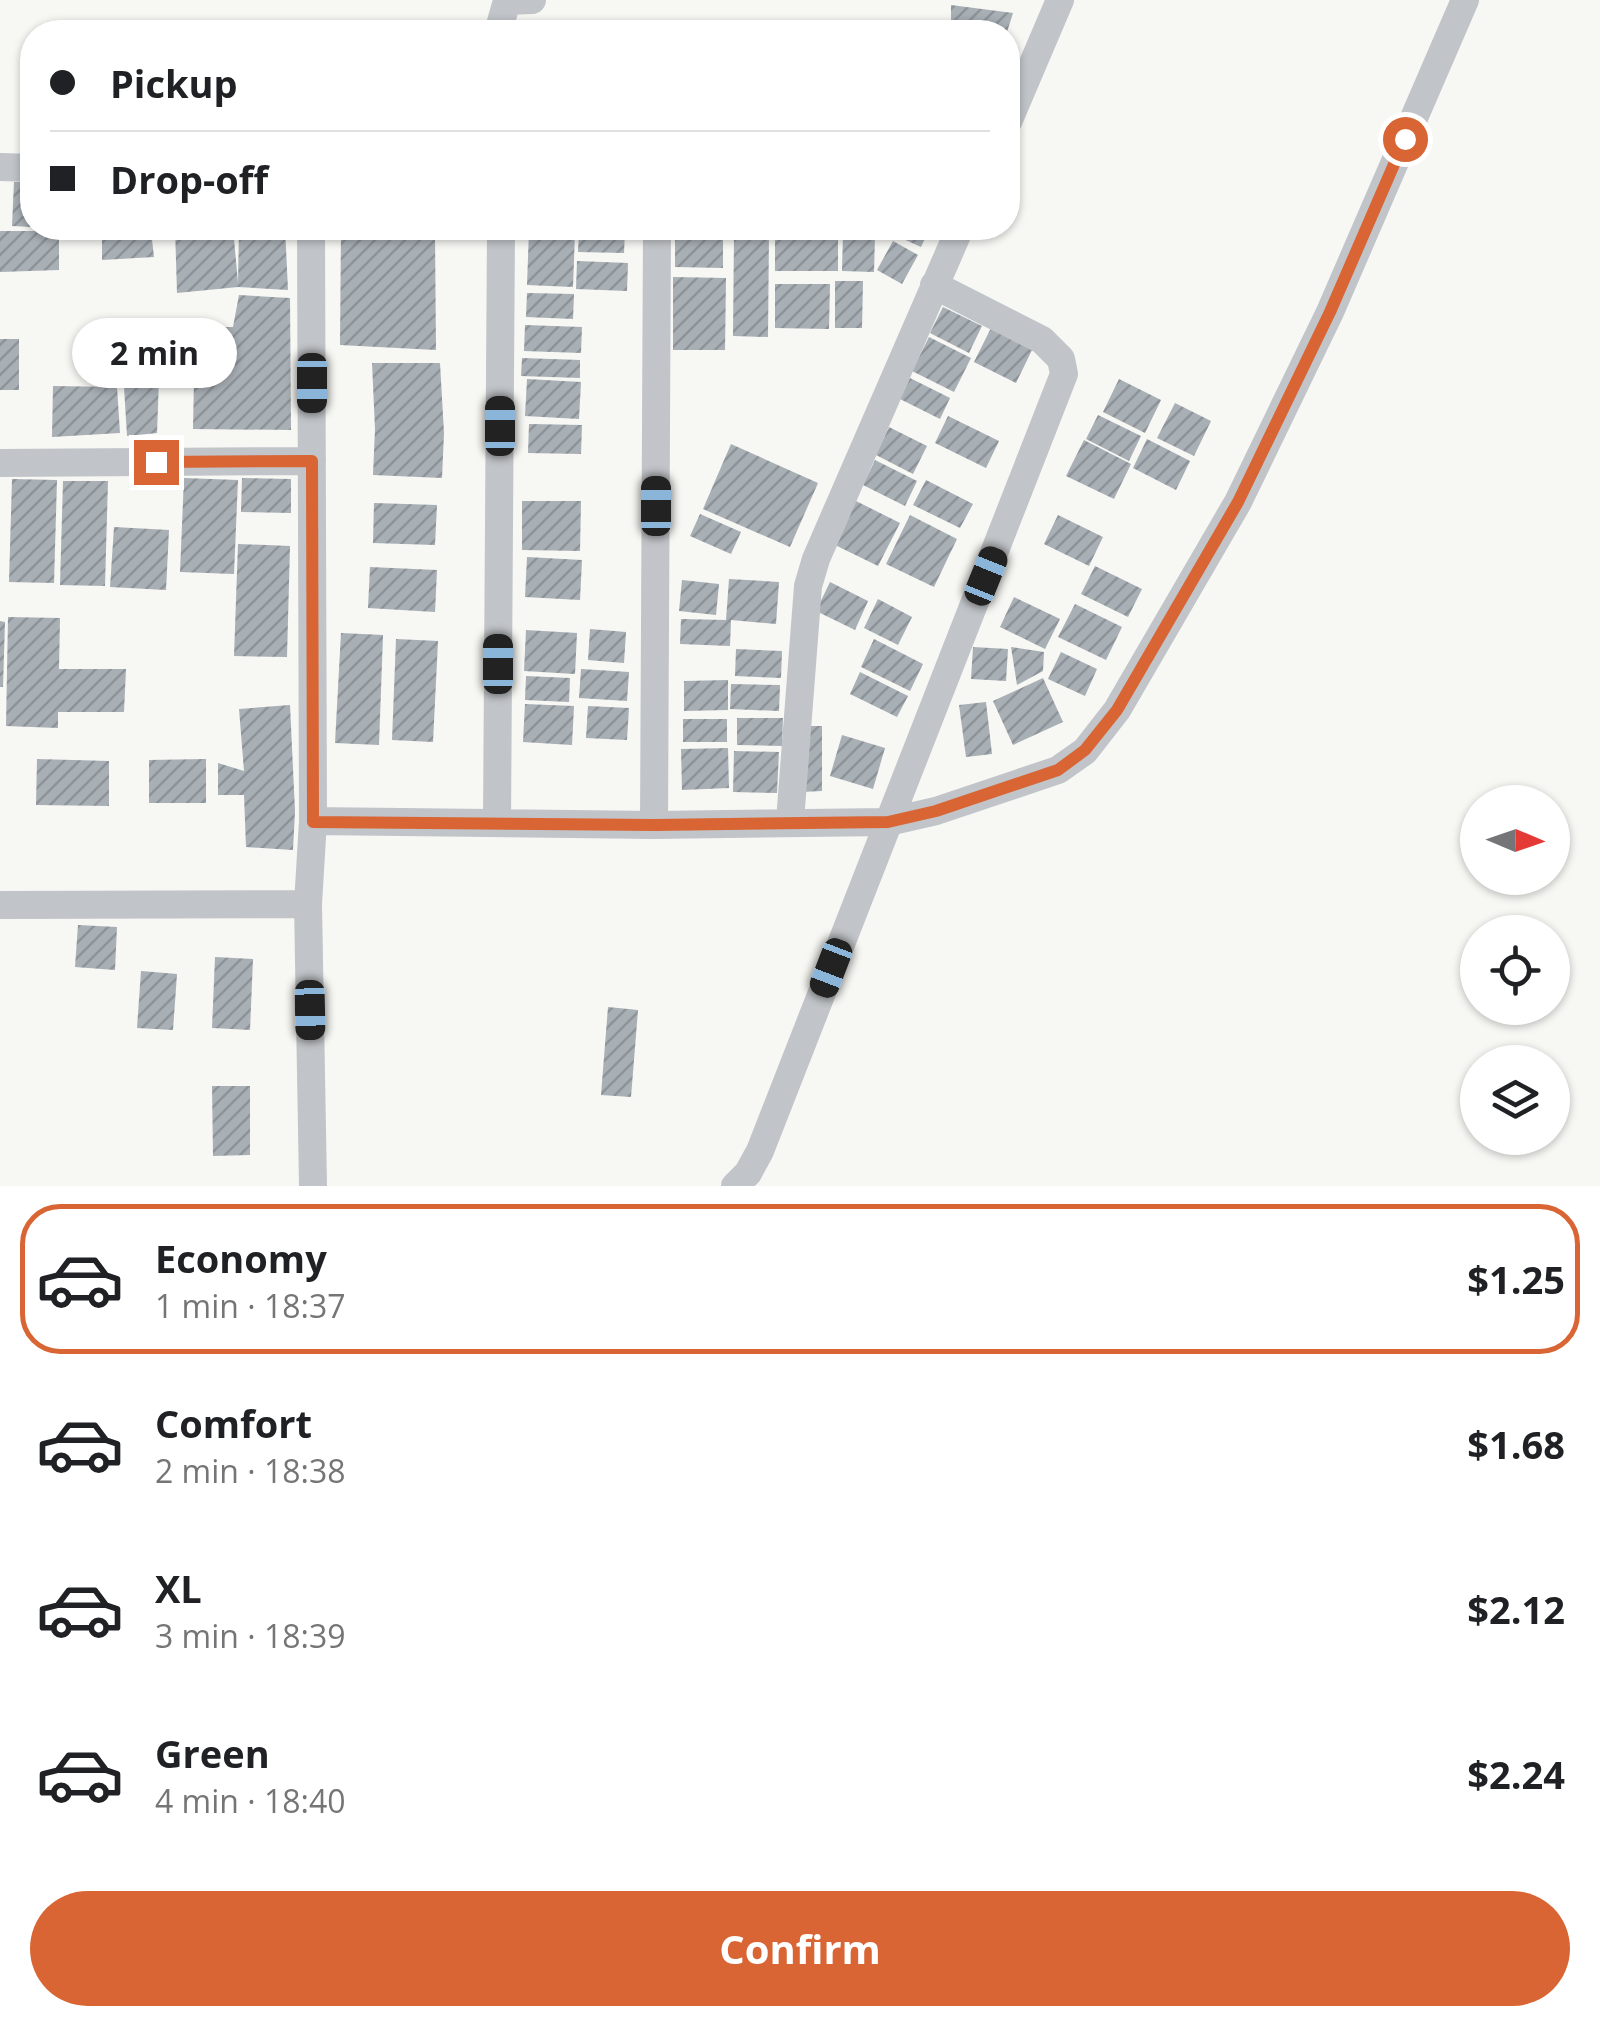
<!DOCTYPE html>
<meta charset="utf-8">
<style>
:root{--surface:#fff;--page:#f6f6f6;--text:#202124;--muted:#757577;--line:#e0e0e0;--accent:#d86533}
body{margin:0;font-family:"Open Sans",sans-serif;background:var(--page);color:var(--text);height:100vh;display:flex;flex-direction:column;font-size:38px;white-space:nowrap}
*{box-sizing:border-box;margin:0}
p{font-size:32px;color:var(--muted)}
.icon{flex:none;width:55px;height:55px;fill:none;stroke:currentColor;stroke-width:2;stroke-linecap:round;stroke-linejoin:round}
.map{position:relative;height:1186px;overflow:hidden}
.drawer{display:flex;flex-direction:column;background:var(--surface);flex:1}
.drawer>*{flex:none}
.top-card{position:absolute;left:20px;top:20px;width:1000px;height:220px;border-radius:40px;box-shadow:0 2px 8px #0004;display:grid;align-content:center;height:220px;padding:0 30px;background:var(--surface)}
.needle{width:65px;rotate:92deg}
.tools{position:absolute;left:1460px;top:785px;display:grid;gap:20px}
.tools a{display:grid;place-items:center;width:110px;height:110px;border-radius:50%;background:var(--surface);box-shadow:0 2px 8px #0004;font-size:50px}
.end{position:absolute;width:45px;height:45px;margin:-22px;border:12px solid #d86533;background:#fff;box-shadow:0 0 0 5px #fff}
.from{border-radius:50%}
.bubble{position:absolute;height:70px;border-radius:35px;background:var(--surface);box-shadow:0 2px 8px #0004;font-size:32px;font-weight:700;line-height:70px;text-align:center}
.car{position:absolute;width:30px;height:60px;margin:-30px -15px;border-radius:12px;box-shadow:0 0 8px 2px #0007;background:linear-gradient(#222 24%,#8ab4d8 0 40%,#222 0 76%,#8ab4d8 0 86%,#222 0)}
.top-card b{display:flex;align-items:center;gap:35px;height:95px;font-size:38px}
.top-card b+b{border-top:2px solid var(--line)}
.top-card i{width:25px;height:25px;background:var(--text)}
ul{padding:18px 0 0;list-style:none}
li{display:flex;align-items:center;gap:30px;height:150px;margin:0 20px 15px;padding:0 10px;border:5px solid transparent;border-radius:40px}
li div{flex:1}
li b{display:block;font-size:38px}
li em{font-style:normal;font-weight:700}
li.selected{border-color:var(--accent)}
li>.icon{width:90px;height:90px;stroke-width:1.5}
.button{display:flex;gap:20px;margin-top:auto;padding:20px 30px}
.button a{flex:1;height:115px;border-radius:60px;background:var(--accent);color:#fff;font-size:40px;font-weight:700;line-height:115px;text-align:center}
.map>svg:first-child{display:block}
.building{fill:url(#building-hatch)}
.lines{fill:none;stroke-linecap:round;stroke-linejoin:round}
.minor{stroke:#c1c4c8;stroke-width:28}
.route{stroke:#d86533;stroke-width:12}
</style>
<div class="map">
<svg width="1600" height="1186" viewBox="0 0 1600 1186">
<defs>
<pattern id="building-hatch" width="6" height="6" patternUnits="userSpaceOnUse" patternTransform="scale(2.5)"><rect width="6" height="6" fill="#a8afb5"/><path d="M-1 1l2-2M0 6l6-6M5 7l2-2" fill="none" stroke="#8d9399"/></pattern>
</defs>
<rect width="100%" height="100%" fill="#f7f7f4"/>
<path class="building" d="M951,5L1013,13L1007,32H951Z
M944,23V32H900V24Z
M593,24H655V32H593Z
M735,24L802,25V32H735Z
M856,24V32H807V25Z
M657,26H728L729,32H657Z
M14,182H32V227L12,226Z
M175,228H233L238,283L239,228H285L288,290L238,287L177,293Z
M675,228H723V268L675,267Z
M775,228H838V271H775Z
M879,228H930L921,247Z
M579,229L625,231L624,253L578,252Z
M341,230L435,234L436,350L340,345Z
M529,230L575,232L573,287L527,285Z
M0,231H59V270L0,272Z
M151,231L154,257L102,260V233Z
M734,234H769L768,337L733,336Z
M843,234L875,235L874,272L842,271Z
M893,241L918,255L902,284L877,270Z
M577,261L628,263L627,291L576,289Z
M673,277L726,278L725,350H673Z
M835,281H863L862,328H835Z
M775,284H830L829,329L775,328Z
M527,293L574,294L573,319L526,317Z
M239,295L290,298L291,430L193,429L195,328L233,327Z
M943,307L982,326L969,353L930,333Z
M120,322L161,324L157,433L127,436Z
M525,325L582,327L581,353L524,351Z
M991,328L1033,348L1016,383L974,362Z
M929,337L971,358L954,392L912,371Z
M0,339H19V390H0Z
M522,358L580,360V378L521,376Z
M372,363H440L444,433L442,478L373,475L375,429Z
M910,378L950,398L940,419L900,399Z
M527,379L581,382L579,419L525,416Z
M1119,379L1161,400L1145,433L1103,412Z
M53,386L117,387L120,433L52,437Z
M1175,403L1211,421L1194,456L1157,438Z
M1098,415L1141,436L1129,461L1086,439Z
M948,416L999,441L986,468L935,443Z
M529,424L582,425L581,454L528,453Z
M889,427L927,446L913,474L876,455Z
M1147,439L1190,461L1176,490L1133,468Z
M1084,440L1131,464L1114,499L1066,476Z
M731,444L818,483L790,547L703,509Z
M875,460L917,481L905,506L863,485Z
M184,478L238,480L234,574L180,572Z
M242,478L291,479V513L241,512Z
M12,479L57,480L54,583L9,582Z
M926,480L973,504L960,528L913,505Z
M63,481H108L105,586L60,585Z
M522,501H581L580,551L522,550Z
M856,501L900,523L878,566L835,545Z
M374,503L437,505L435,545L373,543Z
M700,514L741,532L731,554L690,536Z
M910,515L957,539L934,587L886,564Z
M1058,515L1103,537L1089,566L1044,544Z
M114,527L169,530L166,590L110,587Z
M238,544L290,546L287,657L234,656Z
M527,557L582,560L580,600L525,597Z
M1095,566L1142,589L1128,617L1081,594Z
M370,567L437,570L435,612L368,608Z
M729,579L779,582L776,624L731,620L730,646L680,644L681,619L726,620Z
M682,580L719,584L716,615L679,611Z
M830,582L868,601L855,630L816,611Z
M1014,597L1060,619L1045,649L1000,627Z
M878,599L912,617L898,645L864,628Z
M1075,604L1122,627L1106,660L1058,637Z
M8,617L60,618L59,669H126L124,712H58V728L6,726Z
M0,621L5,622L3,687H0Z
M590,629L626,632L624,663L588,660Z
M526,630L577,633L575,674L524,671Z
M341,633L383,635L379,745L335,743Z
M396,639L438,641L433,742L392,740Z
M874,639L923,664L910,691L861,667Z
M973,647L1008,649L1006,681L971,679Z
M1011,647L1044,652L1043,671L1017,685Z
M736,649L782,651L781,678L735,676Z
M1061,652L1097,669L1085,696L1048,679Z
M581,669L629,672L627,701L579,698Z
M860,672L908,696L897,717L850,694Z
M526,676L570,678L569,702L525,700Z
M1043,678L1063,722L1013,745L993,701Z
M728,680V710L684,711V681Z
M731,684L780,685L779,711L730,709Z
M986,702L992,754L966,757L959,705Z
M525,704L574,706L572,745L523,742Z
M290,705L295,811L293,850L246,847L244,795H218V763L244,771L239,709Z
M588,706L629,708L627,740L586,738Z
M737,718H783L782,746L737,745Z
M683,719H727V742H683Z
M801,726H822V791L801,792Z
M842,735L885,748L873,789L830,776Z
M728,748L729,788L682,790L681,749Z
M734,751L779,752L777,793L733,792Z
M37,759L109,761V806L36,805Z
M206,759V803H149V760Z
M78,925L117,927L115,970L75,967Z
M215,957L253,959L250,1030L212,1028Z
M141,971L177,974L173,1030L137,1028Z
M608,1007L638,1010L631,1097L601,1095Z
M212,1086H250V1155L213,1156Z"/>
<g class="lines">
<path class="minor" d="M498,32L507,1L532,0
M1008,122L1060,0
M0,167L32,168
M311,228L313,821L308,904L313,1186
M0,463L312,461
M313,821L654,825L888,822L936,811L1058,770L1085,751L1117,710L1238,502L1330,312L1465,0
M790,821L808,586L816,559L960,228
M497,822L501,228
M654,825L657,228
M0,905L308,904
M735,1186L748,1173L760,1151L1064,374L1061,359L1042,340L934,285"/>
</g>
<g class="lines">
<path class="route" d="M156,462L312,461L313,822L654,825L888,822L936,811L1058,770L1085,750L1117,710L1238,502L1330,312L1405,139"/>
</g>
</svg>
<div class="tools">
<a><svg class="needle" viewBox="-14 -14 28 28"><path d="M0-13l5 13h-10z" fill="#e53935"/><path d="M0 13l5-13h-10z" fill="#757577"/></svg></a>
<a><svg class="icon" aria-label="locate" viewBox="0 0 24 24"><circle cx="12" cy="12" r="6"/><path d="M12 2v4M12 18v4M2 12h4M18 12h4"/></svg></a>
<a><svg class="icon" aria-label="layers" viewBox="0 0 24 24"><path d="M12 4l9 5-9 5-9-5zM3 14l9 5 9-5"/></svg></a>
</div>
<i class="end from" style="left:1405px;top:139px"></i>
<i class="end" style="left:156px;top:462px"></i>
<div class="bubble" style="left:72px;top:318px;width:165px">2 min</div>
<i class="car" style="left:312px;top:383px;rotate:180deg"></i>
<i class="car" style="left:500px;top:426px;rotate:0deg"></i>
<i class="car" style="left:656px;top:506px;rotate:0deg"></i>
<i class="car" style="left:986px;top:576px;rotate:22deg"></i>
<i class="car" style="left:498px;top:664px;rotate:0deg"></i>
<i class="car" style="left:831px;top:968px;rotate:201deg"></i>
<i class="car" style="left:310px;top:1010px;rotate:179deg"></i>
<div class="top-card">
<b><i class="from"></i>Pickup</b>
<b><i></i>Drop-off</b>
</div>
</div>
<section class="drawer">
<ul>
<li class="selected"><svg class="icon" aria-label="car" viewBox="0 0 24 24"><path d="M5 17H2v-5l4-1 3-4h7l3 4 3 1v5h-3M9 17h6M6 11h13"/><circle cx="7" cy="17" r="2"/><circle cx="17" cy="17" r="2"/></svg><div><b>Economy</b><p>1 min · 18:37</p></div><em>$1.25</em></li>
<li><svg class="icon" aria-label="car" viewBox="0 0 24 24"><path d="M5 17H2v-5l4-1 3-4h7l3 4 3 1v5h-3M9 17h6M6 11h13"/><circle cx="7" cy="17" r="2"/><circle cx="17" cy="17" r="2"/></svg><div><b>Comfort</b><p>2 min · 18:38</p></div><em>$1.68</em></li>
<li><svg class="icon" aria-label="car" viewBox="0 0 24 24"><path d="M5 17H2v-5l4-1 3-4h7l3 4 3 1v5h-3M9 17h6M6 11h13"/><circle cx="7" cy="17" r="2"/><circle cx="17" cy="17" r="2"/></svg><div><b>XL</b><p>3 min · 18:39</p></div><em>$2.12</em></li>
<li><svg class="icon" aria-label="car" viewBox="0 0 24 24"><path d="M5 17H2v-5l4-1 3-4h7l3 4 3 1v5h-3M9 17h6M6 11h13"/><circle cx="7" cy="17" r="2"/><circle cx="17" cy="17" r="2"/></svg><div><b>Green</b><p>4 min · 18:40</p></div><em>$2.24</em></li>
</ul>
<div class="button"><a>Confirm</a></div>
</section>
